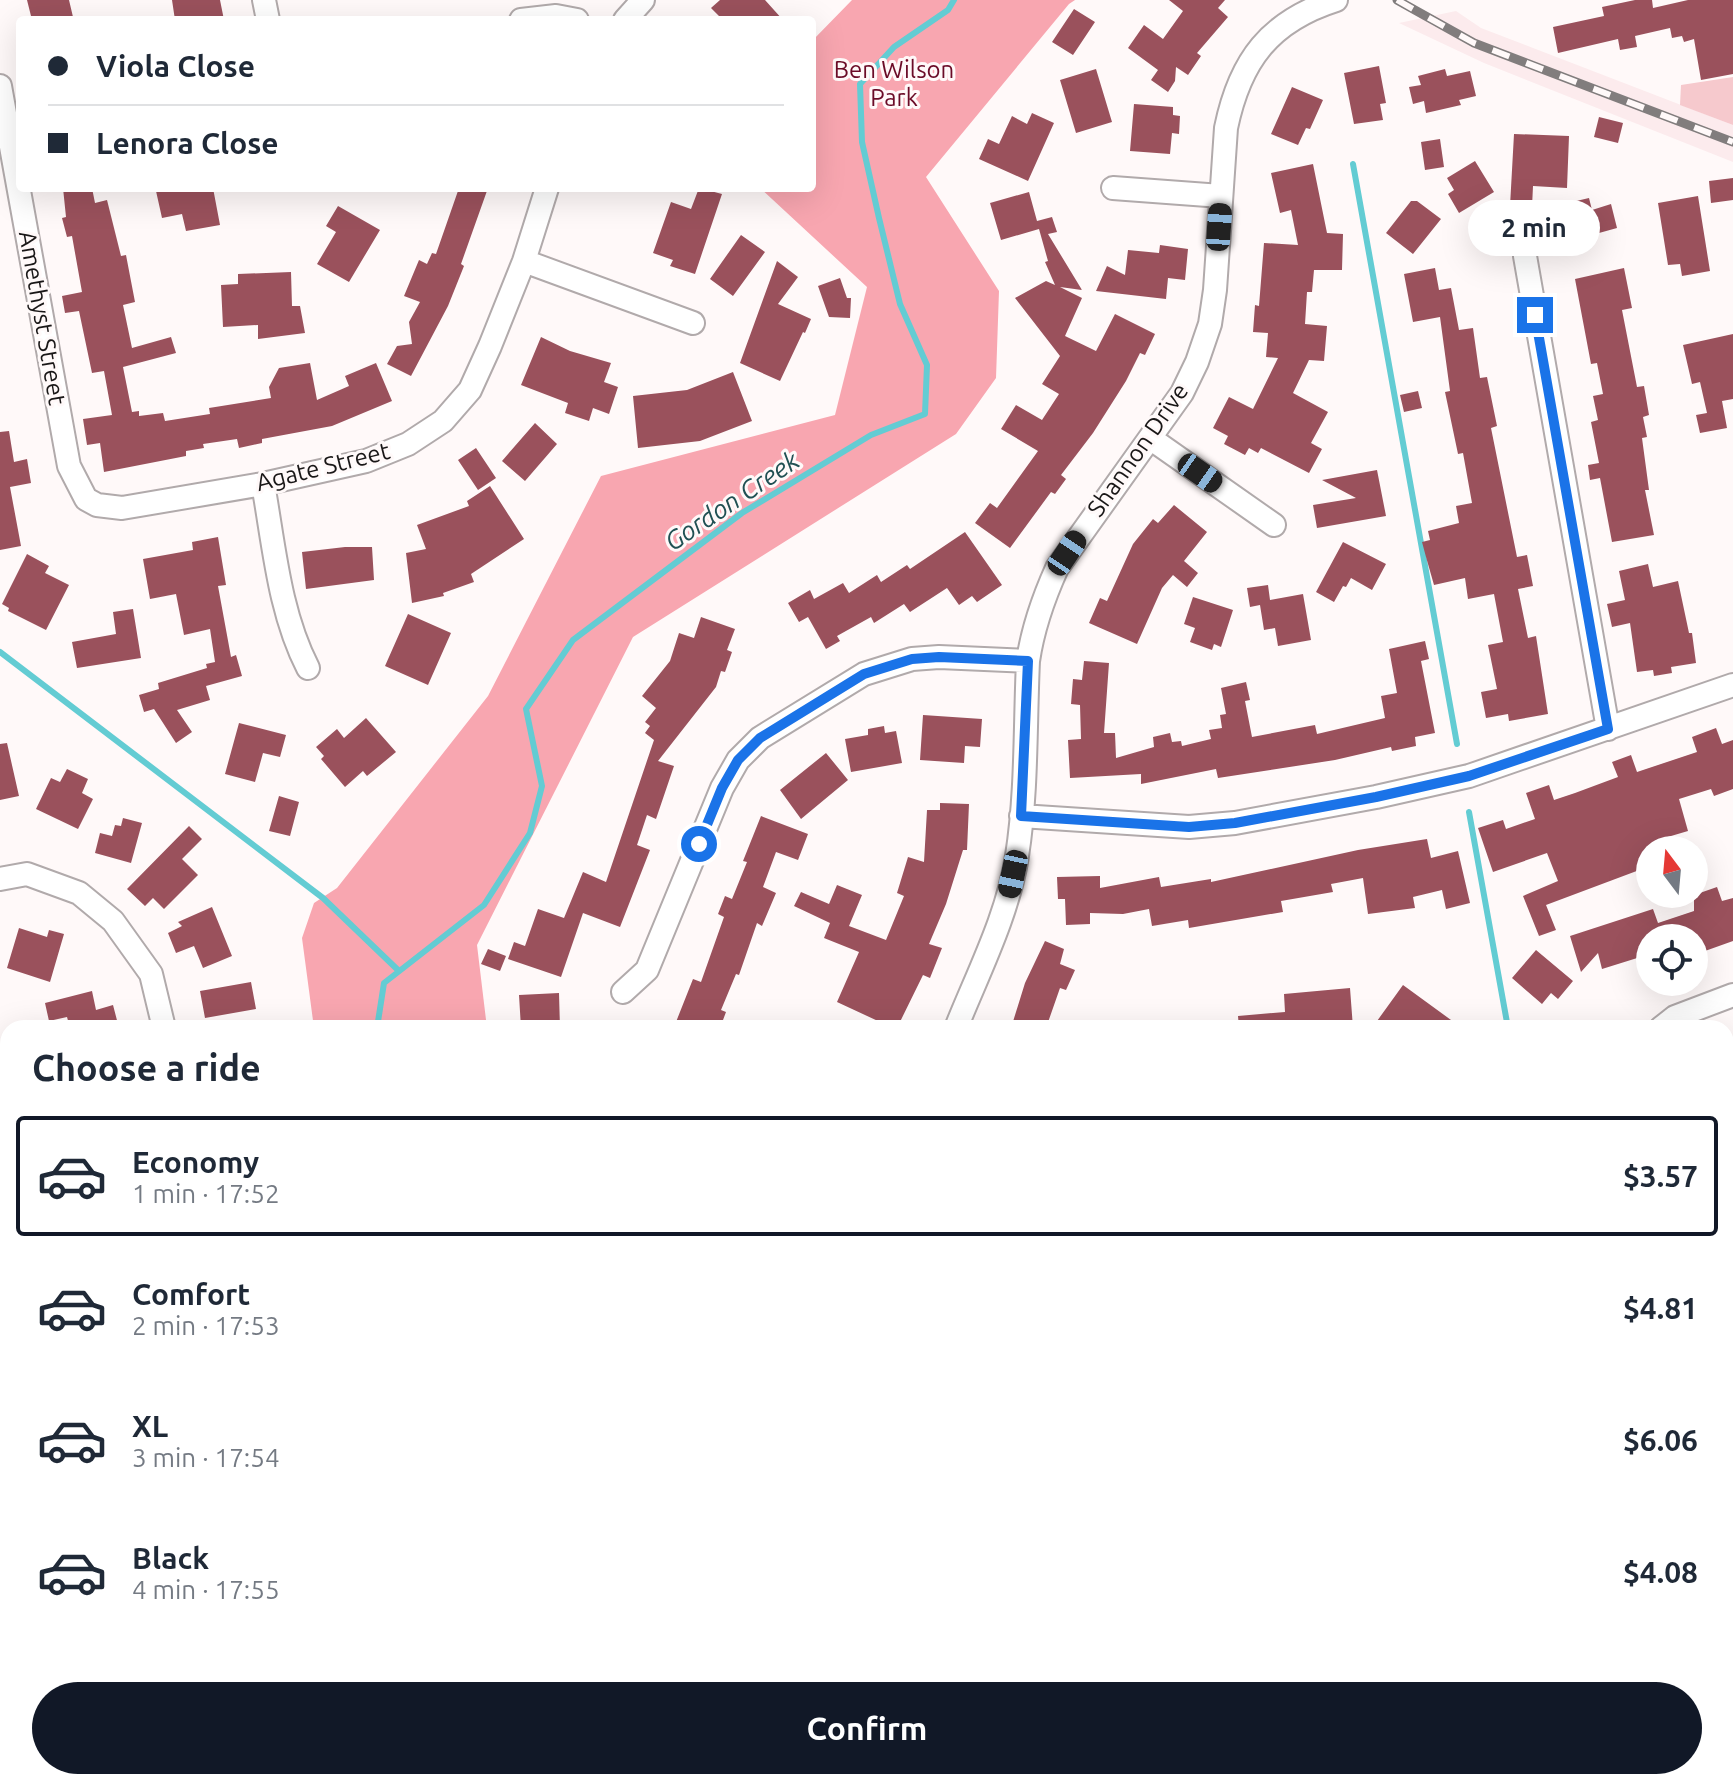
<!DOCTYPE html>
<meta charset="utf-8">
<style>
:root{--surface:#fff;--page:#f2f2f3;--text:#1f2937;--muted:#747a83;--line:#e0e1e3;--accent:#111827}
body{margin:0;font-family:Ubuntu,sans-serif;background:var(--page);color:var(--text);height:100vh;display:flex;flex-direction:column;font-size:30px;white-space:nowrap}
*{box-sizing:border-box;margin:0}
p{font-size:26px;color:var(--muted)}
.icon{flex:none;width:44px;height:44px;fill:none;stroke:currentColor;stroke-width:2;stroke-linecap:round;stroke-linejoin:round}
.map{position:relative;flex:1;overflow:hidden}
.details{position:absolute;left:0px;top:1020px;width:1734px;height:770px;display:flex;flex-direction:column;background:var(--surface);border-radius:24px 24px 0 0;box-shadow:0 8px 32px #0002}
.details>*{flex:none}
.top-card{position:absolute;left:16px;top:16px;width:800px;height:176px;border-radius:8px;box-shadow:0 8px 32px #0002;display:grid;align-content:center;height:176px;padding:0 32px;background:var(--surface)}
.needle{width:52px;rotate:344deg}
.buttons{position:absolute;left:1636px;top:836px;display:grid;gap:16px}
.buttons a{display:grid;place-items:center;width:72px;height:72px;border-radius:50%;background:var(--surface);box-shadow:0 8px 32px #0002;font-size:40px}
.end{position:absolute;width:36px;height:36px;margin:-18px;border:10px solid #1a73e8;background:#fff;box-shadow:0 0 0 4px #fff}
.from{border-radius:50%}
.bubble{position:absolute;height:56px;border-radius:28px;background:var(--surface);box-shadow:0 8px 32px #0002;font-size:26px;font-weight:600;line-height:56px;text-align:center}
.car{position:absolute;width:24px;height:48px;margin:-24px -12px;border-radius:10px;box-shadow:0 0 6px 2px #0007;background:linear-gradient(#222 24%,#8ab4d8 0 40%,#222 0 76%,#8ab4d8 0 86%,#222 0)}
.top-card b{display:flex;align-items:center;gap:28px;height:76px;font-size:30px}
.top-card b+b{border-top:2px solid var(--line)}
.top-card i{width:20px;height:20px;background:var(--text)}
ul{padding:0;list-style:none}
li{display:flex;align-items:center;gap:24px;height:120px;margin:0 16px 12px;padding:0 16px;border:4px solid transparent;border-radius:8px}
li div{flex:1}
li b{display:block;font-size:30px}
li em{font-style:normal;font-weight:600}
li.active{border-color:var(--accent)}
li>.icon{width:72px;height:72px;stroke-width:1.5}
h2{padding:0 32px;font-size:36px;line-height:96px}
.action{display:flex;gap:16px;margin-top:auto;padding:16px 32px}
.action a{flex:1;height:92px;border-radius:48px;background:var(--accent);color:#fff;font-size:32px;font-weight:600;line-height:92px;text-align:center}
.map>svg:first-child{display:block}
.built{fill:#fcebed}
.green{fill:#f6c9cd}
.forest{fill:#f8a6b0}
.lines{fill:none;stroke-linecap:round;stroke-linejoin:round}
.stream{stroke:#63ccd3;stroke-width:6}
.building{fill:#9a515c}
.minor-casing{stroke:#b1aaab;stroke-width:26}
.minor{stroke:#fff;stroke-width:22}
.rail-casing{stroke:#817d7d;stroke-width:9}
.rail{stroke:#fff9f9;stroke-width:6;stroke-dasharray:18;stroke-linecap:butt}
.route{stroke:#1a73e8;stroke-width:10}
.labels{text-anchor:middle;stroke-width:6;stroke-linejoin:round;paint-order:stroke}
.park-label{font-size:24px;fill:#6b0b27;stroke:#fff9f9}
.street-label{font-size:24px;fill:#191717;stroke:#fff9f9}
.water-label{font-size:26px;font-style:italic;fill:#215053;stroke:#fff9f9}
</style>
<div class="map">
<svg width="1733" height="1789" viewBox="0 0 1733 1789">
<rect width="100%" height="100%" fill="#fff9f9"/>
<path class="built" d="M1456,11L1481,28L1733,125V162L1484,63L1399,23Z"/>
<path class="green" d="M1733,77V125L1680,105L1681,85Z"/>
<path class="forest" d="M852,0H1075L1069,4L926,177L999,291L996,378L956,434L633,637L477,945L487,1028H314L302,938L314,903L337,888L488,696L601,476L835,415L867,287L760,188H812V41Z
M1733,1365V1408L1726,1409V1368Z
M8,1411V1782H119L109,1789H0V1412Z"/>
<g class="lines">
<path class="stream" d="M1353,164L1457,744
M0,652L323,898L399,971
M1469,812L1508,1028
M377,1028L384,983L484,905L530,833L542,786L526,709L573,640L742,513L871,435L925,414L927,365L900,304L879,218L862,142L860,84L894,47L948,10L954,0
M0,1594L8,1592"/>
</g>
<path class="building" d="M27,0H69L73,17L60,20H32Z
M172,0H220L224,20H175Z
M720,0H765L783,20H723L711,8Z
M1169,0H1225L1218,8L1228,17L1197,53L1201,56L1188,75L1176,67L1175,81L1168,92L1151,80L1158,70L1128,48L1144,25L1163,39L1183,11Z
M1635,0H1652L1653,8L1688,0H1733V74L1701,80L1694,39L1684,42L1682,36L1672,38L1670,28L1635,36L1637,47L1620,50L1618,39L1558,53L1553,27L1604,16L1602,7Z
M1074,9L1095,22L1073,55L1052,42Z
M1379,66L1386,103L1380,104L1383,120L1354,124L1344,73Z
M1096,69L1112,122L1076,133L1060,80Z
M1445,69L1447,76L1470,71L1476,96L1459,100L1461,105L1426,113L1424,101L1413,104L1409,87L1421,85L1418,76Z
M1292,87L1323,100L1310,129L1306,128L1298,145L1271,134Z
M1134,104L1173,107V115L1180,116L1179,134L1172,133L1170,154L1130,151Z
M1032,113L1054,123L1028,181L979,159L988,139L999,144L1012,116L1027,124Z
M1599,117L1623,123L1618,143L1594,137Z
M1514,134L1569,136L1567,188L1533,186L1532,207L1510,206Z
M1440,139L1444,167L1425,170L1421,142Z
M1475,161L1494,192L1459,213L1448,194L1454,190L1447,178Z
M1313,164L1327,233L1343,234L1342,270H1314L1312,292H1307L1305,324L1327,326L1324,361L1309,360L1293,393L1328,412L1311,443L1322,449L1309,473L1261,448L1258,453L1249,448L1245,455L1224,444L1228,436L1213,428L1229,397L1253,409L1278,358L1266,357L1268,333L1253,332L1255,305L1259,306L1264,243L1298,245L1291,210L1280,213L1271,173Z
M1733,178V200L1711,203L1709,181Z
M63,188H92L95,203L107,200L121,256L126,255L135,302L123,305L132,348L171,337L176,353L123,367L132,412L139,411V416L163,413L165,421L210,414L209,408L271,398L269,387L279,368L310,363L317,400L349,386L345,376L376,363L392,401L332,426L262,439V443L239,448L237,439L203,444L204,448L186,451V456L104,472L100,443L87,445L83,419L112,415L104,371L92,373L79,311L65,313L62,296L82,292L72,236L67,237L62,218L66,217Z
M170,188H213L220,225L186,231L182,214L162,218L156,191Z
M459,188H488L461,264L464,266L448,306L411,376L387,364L397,346L412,344L409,322L420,302L404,296L419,260L427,264L432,253L436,254Z
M699,188L722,194L695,274L670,266L673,260L653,253L671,202L691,209Z
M1029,192L1037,221L1052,217L1057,232L1048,234L1082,290L1060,287L1082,298L1065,336L1096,351L1115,314L1155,334L1145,355L1140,353L1126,381L1093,433L1061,475L1066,479L1055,494L1051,492L1010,548L975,523L990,503L997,508L1038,451L1001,429L1016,405L1042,420L1059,394L1042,384L1060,356L1015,298L1046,281L1055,285L1045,262L1048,261L1039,229L1001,240L990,203Z
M1698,196L1710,271L1682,276L1680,264L1668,265L1658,203Z
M1589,198L1592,210L1611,204L1617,228L1581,238L1572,202Z
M1411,201H1417L1441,219L1413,254L1386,233Z
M338,206L380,230L349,282L317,264L336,232L326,226Z
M741,235L765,252L733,296L710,279Z
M1160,245L1188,249L1185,280L1168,278L1166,299L1096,291L1107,266L1125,275L1128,250L1159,253Z
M777,261L798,277L778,304L811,319L805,333L803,332L780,381L740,363Z
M1435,268L1439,290L1451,288L1459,330L1473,328L1480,378L1487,377L1497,426L1491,428L1517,557L1527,555L1533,586L1518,589L1528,638L1536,636L1548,714L1509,721L1508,714L1486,718L1481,692L1497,689L1488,645L1503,642L1494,594L1468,599L1465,578L1434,585L1426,557L1422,542L1430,540L1428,531L1459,523L1456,506L1472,503L1463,453L1458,454L1445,392L1450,391L1440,317L1413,322L1404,274Z
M1624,268L1632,308L1622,310L1637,387L1644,386L1649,415L1643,417L1647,437L1642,438L1649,490H1645L1654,535L1612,542L1600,478L1590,480L1588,465L1599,463L1591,422L1598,420L1593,396L1603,394L1597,363L1591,364L1575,279Z
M291,272L292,306H300L305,333L258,339V325L223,327L221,285L238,284V274Z
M840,278L847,298H851L850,318L829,317L818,286Z
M1733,334V399L1722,401L1727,428L1700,433L1696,415L1707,413L1700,382L1692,384L1683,345Z
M541,337L570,351L611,363L604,382L618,387L609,414L593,408L589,421L565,413L568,403L521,385Z
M733,372L752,421L700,441L638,448L633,396L687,390Z
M1418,391L1422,408L1404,412L1400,395Z
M535,423L557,444L525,481L502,461Z
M9,431L14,462L27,459L31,483L10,487L21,546L0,550V432Z
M476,448L496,478L478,490L458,460Z
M1377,470L1386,516L1317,528L1313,505L1356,498L1322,480Z
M490,486L524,539L471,574L474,582L443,593L444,596L412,603L406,553L426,549L417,525L469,506L467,501Z
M1174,505L1207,532L1184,561L1198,573L1187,587L1173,575L1162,588L1137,644L1089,623L1100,598L1107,601L1133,544L1153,519L1158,523Z
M965,532L1002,585L977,602L972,596L959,605L947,588L910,612L904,604L874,623L871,617L837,636L840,641L826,649L808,617L799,622L788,603L810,590L814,599L843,583L849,593L877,575L881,582L907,565L910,569Z
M218,537L226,585L218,586L231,657L236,655L242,676L206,686L210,700L177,710L192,732L176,743L154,709L144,712L139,695L159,689L158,683L207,668L206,664L215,662L210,629L184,635L176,594L150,599L143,559L193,550L192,542Z
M1343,542L1386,564L1372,590L1351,578L1346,587L1343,586L1334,602L1316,592Z
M345,547H372L374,580L306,589L302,552Z
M27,554L49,566L45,573L69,585L46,630L8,611L9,608L2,604Z
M1648,564L1653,587L1678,581L1689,633H1692L1696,663L1671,667L1672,673L1654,676L1653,670L1637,672L1630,623L1612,627L1607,604L1625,600L1619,571Z
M1268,585L1270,600L1303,594L1311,640L1278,646L1275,628L1264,630L1260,605L1250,607L1247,588Z
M1193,597L1233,610L1221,647L1214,644L1212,650L1190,642L1195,628L1184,624Z
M133,609L141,658L77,668L72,642L116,634L113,612Z
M408,614L451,633L428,685L385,666Z
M701,617L735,629L727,650L732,652L725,672L721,671L716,687L658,761L674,766L656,819L647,815L637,845L650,850L620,927L583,913L561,977L508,959L514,942L525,946L538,909L564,918L583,872L606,882L654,740L645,733L650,726L645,722L656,708L642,696L670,661L679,633L694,638Z
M1425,641L1429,659L1421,661L1435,733L1415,737L1416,746L1392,751L1391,747L1335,760L1218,778L1216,769L1141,784V774L1070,778L1068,740L1081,739L1080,705L1071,704L1073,679L1082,680L1084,661L1109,663L1104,733H1115L1116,758L1154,747L1153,737L1170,733L1172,742L1181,741L1182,746L1211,739L1209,730L1222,728L1220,715L1226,714L1221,688L1246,682L1250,700L1245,701L1252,737L1315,725L1317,734L1385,718L1381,696L1397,693L1389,649Z
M923,715L982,719L980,747L965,746L964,763L920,760Z
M366,718L396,752L367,776L363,771L345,787L321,759L324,756L316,747L337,729L344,738Z
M239,723L286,735L280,757L263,753L255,782L225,774Z
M884,726L885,733L896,731L902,763L851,772L845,739L868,735V729Z
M1716,728L1722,744L1733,740V789L1714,796L1711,789L1679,799L1688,831L1654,841L1657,850H1650V866L1546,905L1556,930L1539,936L1523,896L1558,881L1547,853L1493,872L1478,828L1503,820L1506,829L1535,819L1526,793L1549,785L1554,800L1575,793L1618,777L1612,762L1631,755L1637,772L1697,752L1692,737Z
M7,743L19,796L0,800V744Z
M826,753L848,780L801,819L780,790Z
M67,769L88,779L82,793L93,799L78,829L36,809L51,778L60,782Z
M279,796L299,802L290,836L269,831Z
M940,803L969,804L967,850H963L946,904L929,944L942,948L930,978L923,975L897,1028H893L837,1002L859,952L824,938L830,923L794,906L801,892L829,904L837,885L862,895L849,926L886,940L904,896L897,893L908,857L924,862L927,810H940Z
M761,816L808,834L798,860L776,852L763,887L776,893L762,926L757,923L739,975L736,974L721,1010L726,1012L720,1028H691L676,1022L693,979L701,982L724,917L718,914L725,896L732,899L747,862L743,861Z
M123,818L142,823L131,863L95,853L100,833L112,836L115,825L121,826Z
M189,826L202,839L182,859L198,875L164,909L153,898L145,906L127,889Z
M1427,839L1431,858L1458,851L1470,903L1446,909L1442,890L1413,897L1415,908L1368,914L1363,878L1331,884L1333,892L1281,901L1283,912L1189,928L1188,920L1152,926L1149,909L1123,914L1090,913V924L1066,925L1065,899H1058L1057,877L1100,876V888L1159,877L1161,887L1211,879V882L1358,850Z
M1717,887L1722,901L1733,898V941L1705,951L1704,948L1694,952V938H1650V954L1602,969L1598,953L1581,972L1570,936L1653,909L1658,923L1694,911V895Z
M212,907L232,956L203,968L194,946L176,953L168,933L182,926L178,922Z
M19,928L47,937L49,930L64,934L50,982L7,968Z
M1045,941L1064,949L1060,964L1075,970L1066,990L1060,988L1046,1028H1011L1025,983Z
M488,949L506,956L500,971L481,964Z
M1536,950L1573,981L1558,999L1551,993L1542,1004L1512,978Z
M251,982L256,1009L205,1018L200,991Z
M1403,985L1462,1028H1372Z
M1350,988L1353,1028H1239L1238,1016L1285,1012L1284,994Z
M92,991L96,1010L113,1005L119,1028H70L67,1017L49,1021L45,1003Z
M559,993L560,1028H521L519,995Z"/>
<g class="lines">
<defs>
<path id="minor" d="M264,0L268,20
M521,20L556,16L577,20
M625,20L643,0
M0,86L69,466L86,499L97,505L122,508L263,484L366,461L408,444L443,421L470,390L490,346L524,261L547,188
M1113,188L1221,196
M1525,256L1608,729
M524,261L693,323
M1150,438L1274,525
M263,484C274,545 279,612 308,668
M1021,816L1189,827L1235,823L1376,797L1469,776L1733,685
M0,879L27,874L79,893L113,921L151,974L164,1028
M623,992L647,970L722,788L738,760L760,738L864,674L912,659L939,657L1028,661
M956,1028C978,973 1008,915 1017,856C1027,792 1025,725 1028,661C1033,627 1043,599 1057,568L1182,393L1197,362L1210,324L1215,290L1226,128C1240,60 1270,21 1336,0
M1661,1028L1675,1017L1733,995
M1726,1341L1733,1337
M0,1688L8,1694
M0,1731L8,1724
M0,1765L10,1789
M911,1789L917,1782
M1245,1789L1253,1782
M1490,1789L1492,1782"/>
</defs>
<use href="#minor" class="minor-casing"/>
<use href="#minor" class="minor"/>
<defs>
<path id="rail" d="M1397,0L1474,43L1733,142"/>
</defs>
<use href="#rail" class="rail-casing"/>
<use href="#rail" class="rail"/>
</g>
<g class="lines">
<path class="route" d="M699,844L722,788L738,760L760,738L864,674L912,659L939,657L1028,661L1021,816L1189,827L1235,823L1376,797L1469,776L1608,729L1535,315"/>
</g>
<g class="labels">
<g class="park-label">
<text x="894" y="78">Ben Wilson<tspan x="894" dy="28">Park</tspan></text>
</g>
<g class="street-label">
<text transform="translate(42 318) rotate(80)" y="8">Amethyst Street</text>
<text transform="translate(1138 450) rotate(-55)" y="8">Shannon Drive</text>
<text transform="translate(323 467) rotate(-14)" y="8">Agate Street</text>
</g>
<g class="water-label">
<text transform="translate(732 501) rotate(-34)" y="9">Gordon Creek</text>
</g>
</g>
</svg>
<div class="buttons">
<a><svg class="needle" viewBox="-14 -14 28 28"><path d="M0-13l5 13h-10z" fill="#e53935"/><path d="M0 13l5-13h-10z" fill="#747a83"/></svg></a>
<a><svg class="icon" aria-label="locate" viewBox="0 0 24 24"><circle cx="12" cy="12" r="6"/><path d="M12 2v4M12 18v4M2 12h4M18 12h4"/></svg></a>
</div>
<i class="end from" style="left:699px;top:844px"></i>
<i class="end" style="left:1535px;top:315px"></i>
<div class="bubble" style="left:1468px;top:200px;width:132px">2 min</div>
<i class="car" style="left:1219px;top:227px;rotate:4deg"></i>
<i class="car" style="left:1200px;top:473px;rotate:125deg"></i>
<i class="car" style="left:1067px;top:553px;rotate:34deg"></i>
<i class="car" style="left:1013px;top:874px;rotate:192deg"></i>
<div class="top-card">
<b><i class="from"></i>Viola Close</b>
<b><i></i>Lenora Close</b>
</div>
<section class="details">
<h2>Choose a ride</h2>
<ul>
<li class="active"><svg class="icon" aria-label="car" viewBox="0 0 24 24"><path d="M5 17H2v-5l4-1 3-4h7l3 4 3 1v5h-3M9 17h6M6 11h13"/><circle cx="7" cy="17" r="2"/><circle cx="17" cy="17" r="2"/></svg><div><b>Economy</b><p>1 min · 17:52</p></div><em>$3.57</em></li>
<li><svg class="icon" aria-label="car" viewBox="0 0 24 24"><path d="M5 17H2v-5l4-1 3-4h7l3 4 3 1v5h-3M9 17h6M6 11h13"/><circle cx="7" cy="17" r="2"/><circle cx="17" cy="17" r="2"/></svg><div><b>Comfort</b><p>2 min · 17:53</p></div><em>$4.81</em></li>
<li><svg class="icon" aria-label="car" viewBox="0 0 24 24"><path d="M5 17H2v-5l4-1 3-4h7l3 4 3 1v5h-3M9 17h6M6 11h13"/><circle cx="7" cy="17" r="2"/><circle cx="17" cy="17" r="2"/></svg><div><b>XL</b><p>3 min · 17:54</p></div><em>$6.06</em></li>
<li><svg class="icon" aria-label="car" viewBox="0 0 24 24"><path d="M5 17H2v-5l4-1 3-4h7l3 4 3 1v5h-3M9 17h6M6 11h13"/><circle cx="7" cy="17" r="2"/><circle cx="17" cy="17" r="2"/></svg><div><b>Black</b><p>4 min · 17:55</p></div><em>$4.08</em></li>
</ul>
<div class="action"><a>Confirm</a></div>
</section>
</div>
